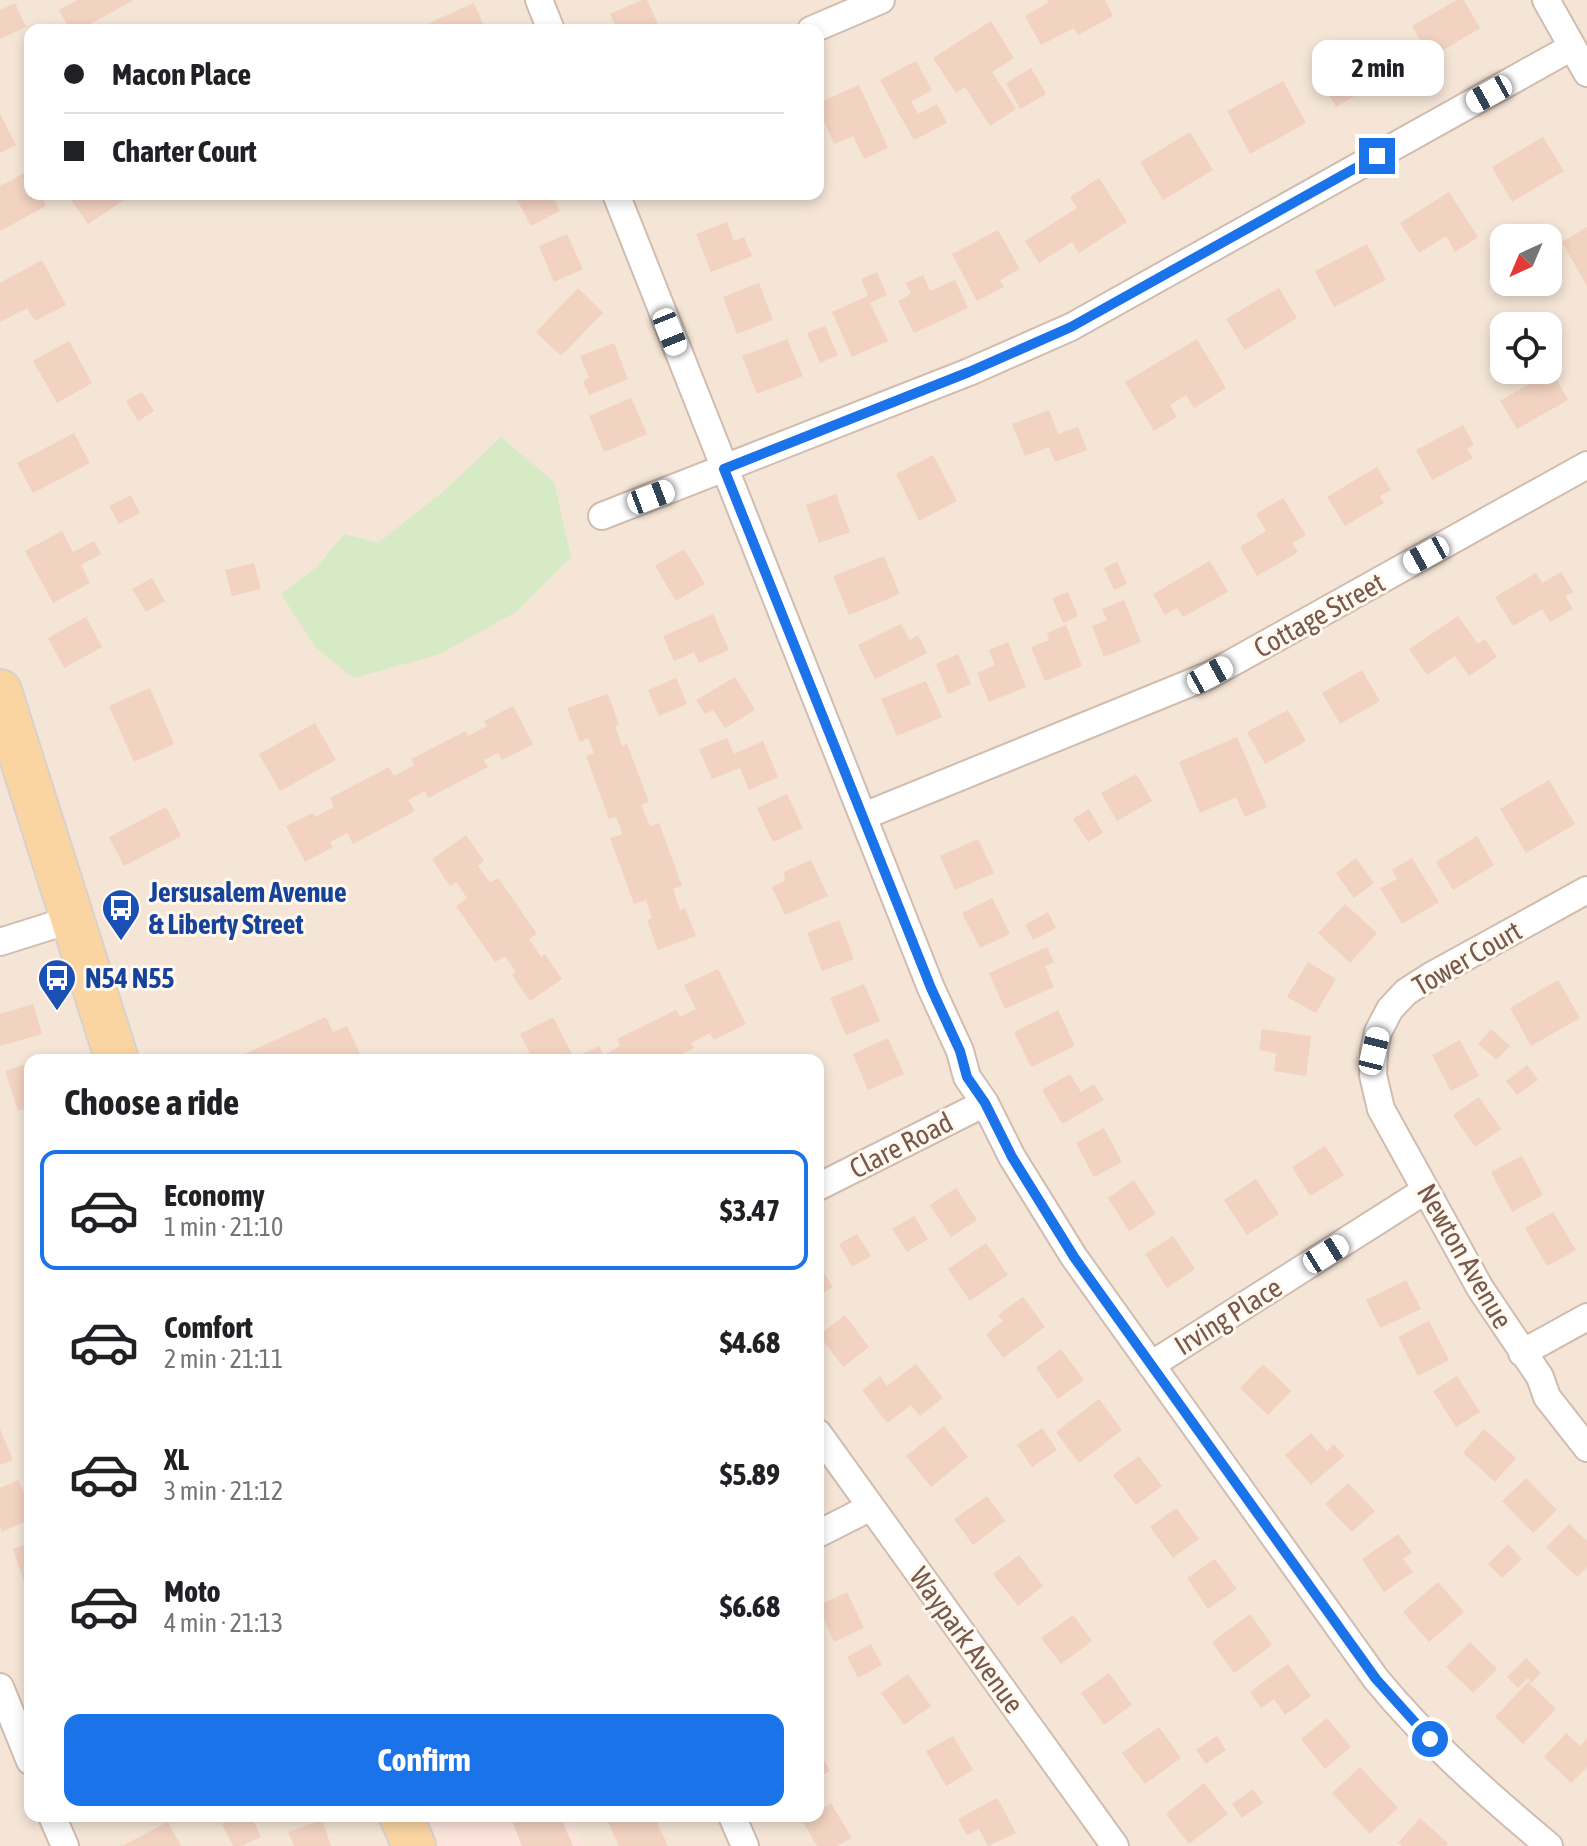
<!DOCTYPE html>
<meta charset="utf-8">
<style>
:root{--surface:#fff;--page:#f6f6f6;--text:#202124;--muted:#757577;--line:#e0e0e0;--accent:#1a73e8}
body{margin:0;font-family:"Asap Condensed",sans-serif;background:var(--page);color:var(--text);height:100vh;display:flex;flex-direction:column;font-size:30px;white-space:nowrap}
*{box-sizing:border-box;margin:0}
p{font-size:26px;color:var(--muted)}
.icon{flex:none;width:44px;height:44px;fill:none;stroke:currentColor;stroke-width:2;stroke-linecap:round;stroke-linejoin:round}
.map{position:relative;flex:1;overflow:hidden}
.sheet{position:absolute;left:24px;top:1054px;width:800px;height:768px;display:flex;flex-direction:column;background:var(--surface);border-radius:16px;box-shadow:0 4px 12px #0003}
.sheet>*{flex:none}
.top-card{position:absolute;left:24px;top:24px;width:800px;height:176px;border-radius:16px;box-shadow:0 4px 12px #0003;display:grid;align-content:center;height:176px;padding:0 40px;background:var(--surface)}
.needle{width:52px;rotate:224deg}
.tools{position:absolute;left:1490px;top:224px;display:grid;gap:16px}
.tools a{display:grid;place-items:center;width:72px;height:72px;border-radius:16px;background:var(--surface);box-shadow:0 4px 12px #0003;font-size:40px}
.end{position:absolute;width:36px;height:36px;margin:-18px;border:10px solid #1a73e8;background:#fff;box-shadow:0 0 0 4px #fff}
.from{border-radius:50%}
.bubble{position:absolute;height:56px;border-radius:16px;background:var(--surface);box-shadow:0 4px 12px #0003;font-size:26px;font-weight:700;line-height:56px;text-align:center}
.car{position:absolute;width:24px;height:48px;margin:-24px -12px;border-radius:10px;box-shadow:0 0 6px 2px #0007;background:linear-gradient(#fff 24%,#345 0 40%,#fff 0 76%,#345 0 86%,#fff 0)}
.top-card b{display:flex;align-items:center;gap:28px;height:76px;font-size:30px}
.top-card b+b{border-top:2px solid var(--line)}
.top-card i{width:20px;height:20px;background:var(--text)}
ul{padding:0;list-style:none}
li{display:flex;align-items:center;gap:24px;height:120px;margin:0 16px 12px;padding:0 24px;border:4px solid transparent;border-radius:16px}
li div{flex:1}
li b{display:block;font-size:30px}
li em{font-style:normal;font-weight:700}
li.current{border-color:var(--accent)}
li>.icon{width:72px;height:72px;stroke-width:1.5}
h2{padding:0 40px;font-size:36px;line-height:96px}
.action{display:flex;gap:16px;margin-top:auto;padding:16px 40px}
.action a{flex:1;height:92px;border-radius:16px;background:var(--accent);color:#fff;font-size:32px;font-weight:700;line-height:92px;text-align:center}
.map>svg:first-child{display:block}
.residential{fill:#f4e5d6;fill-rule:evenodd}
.commercial{fill:#fce4dc}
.green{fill:#d6eac6}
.building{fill:#f2d2c0}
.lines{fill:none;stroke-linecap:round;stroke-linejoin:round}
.minor-casing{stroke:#d1bdb0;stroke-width:30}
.primary-casing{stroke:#d9d1cd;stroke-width:46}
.minor{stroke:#fff;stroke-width:26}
.primary{stroke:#fad5a2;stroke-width:42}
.route{stroke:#1a73e8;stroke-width:10}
.labels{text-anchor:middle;stroke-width:6;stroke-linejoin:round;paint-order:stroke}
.street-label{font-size:28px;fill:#77594c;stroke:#fff8ef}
.transit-label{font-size:28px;font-weight:bold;fill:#164399;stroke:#fff8ef;text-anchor:start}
</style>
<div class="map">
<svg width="1587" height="1846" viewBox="0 0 1587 1846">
<rect width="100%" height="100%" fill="#fcf4e8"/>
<path class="residential" d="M0,0H1587V1846H583L571,1816H818V1060H30V1816H401L414,1846H0ZM30,30H818V194H30ZM1504,238H1548V282H1504ZM1504,326H1548V370H1504Z"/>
<path class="commercial" d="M401,1816H571L583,1846H414Z"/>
<path class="green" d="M501,437L554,482L571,557L516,612L440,654L354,678L316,648L281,594L318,566L344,534L378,543L444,491Z"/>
<path class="building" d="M77,0H134L79,30H70L59,10Z
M642,0H647L660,28L654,30H617L610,14Z
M1047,0H1105L1113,16L1078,35L1074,28L1041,45L1025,16L1048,3Z
M1457,0H1464L1480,28L1430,58L1412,26Z
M15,3L26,27L0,39V10Z
M474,3L486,30H430L427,24Z
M991,21L1014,58L992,72L1016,109L990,126L965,87L956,93L933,58Z
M1369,47L1382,68L1371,75L1376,83L1336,107L1319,78Z
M916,61L932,90L911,102L918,114L937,104L947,123L914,140L880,80Z
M1031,68L1046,94L1020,109L1006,83Z
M1283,81L1306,123L1250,154L1227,111Z
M859,85L888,148L864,159L853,136L834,144L818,107V103Z
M0,114L16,145L0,153Z
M1190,132L1213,170L1163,200L1140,162Z
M1543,137L1564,171L1512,202L1492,167Z
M28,171L30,194H40L46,206L0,231V186Z
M1099,178L1127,222L1079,253L1072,242L1039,263L1025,241L1077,208L1070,197Z
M1449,192L1478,237L1455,252L1446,236L1419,253L1400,223Z
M67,194H128L130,196L88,224Z
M514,194H551L560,211L531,226Z
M727,222L734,241L744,237L752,256L711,272L696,234Z
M1587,227V286L1562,242Z
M998,230L1020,269L1000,280L1004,287L977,301L952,254Z
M567,234L583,269L554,282L539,246Z
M1367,244L1386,280L1334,307L1315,271Z
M42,260L66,305L35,321L27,308L0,322V283Z
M877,272L887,295L870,303L888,341L852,357L832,312L868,296L861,279Z
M923,275L930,291L955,280L968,308L914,333L898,301L911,294L906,283Z
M759,283L773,320L737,334L723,297Z
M578,288L603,313L561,356L536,332Z
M1279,288L1297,318L1245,350L1226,319Z
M825,326L838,355L820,363L807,333Z
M787,339L803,376L757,394L742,356Z
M1197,339L1226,388L1194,408L1186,395L1170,405L1177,417L1154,431L1125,382Z
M69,341L92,383L57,403L33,361Z
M614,343L628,379L589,395L583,381L589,378L580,356Z
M1552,371L1568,400L1517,429L1500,401Z
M142,392L154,411L138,421L126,401Z
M631,398L647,434L604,452L589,416Z
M1049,410L1058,434L1078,427L1087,450L1055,462L1049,447L1025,456L1012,424Z
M1463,425L1474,445L1467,449L1473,458L1432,480L1416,450Z
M74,433L90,463L33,493L17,463Z
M933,455L957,501L919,521L896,474Z
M1377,467L1391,490L1380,496L1384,503L1345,526L1327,497Z
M836,494L850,532L819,543L806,505Z
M131,495L140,513L119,524L109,506Z
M1283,498L1306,535L1292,543L1298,552L1257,576L1240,547L1266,531L1256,514Z
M62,531L73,552L94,541L101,554L81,565L90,583L53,603L25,551Z
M684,549L705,584L676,601L655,566Z
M884,556L900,594L849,615L833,576Z
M1210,561L1228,592L1183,617L1177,608L1165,615L1153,594Z
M1117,562L1127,584L1114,590L1104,568Z
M254,563L261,589L232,596L225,570Z
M1561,572L1573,592L1565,596L1573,609L1550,622L1542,609L1513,626L1495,597L1536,573L1542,583Z
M152,578L165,601L146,612L132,589Z
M1068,592L1078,616L1063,623L1052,598Z
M1124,600L1141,642L1104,657L1092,626L1107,620L1102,609Z
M713,614L729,650L699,663L694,652L674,661L663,636Z
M1458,616L1478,644L1485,639L1497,657L1469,676L1455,656L1427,675L1409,649Z
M86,617L102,647L64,668L48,638Z
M901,624L910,640L918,635L927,653L875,679L858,645Z
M1066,625L1082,666L1045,681L1031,647L1049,640L1047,633Z
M1008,642L1026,687L989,702L977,673L995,665L989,650Z
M958,654L971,684L948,694L936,664Z
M1362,670L1380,701L1340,724L1322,693Z
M735,677L755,710L725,728L713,710L705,714L696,700Z
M676,678L687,704L659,716L648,690Z
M926,681L942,717L897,736L881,699Z
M150,688L174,744L134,762L109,706Z
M608,694L619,725L615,726L622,746L627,744L649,802L641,805L650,826L659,823L682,886L673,889L680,910L685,908L696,936L658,950L647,920L652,918L646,900L634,904L610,838L623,834L616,817L609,819L586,756L594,753L588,738L580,742L567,708Z
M513,706L533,744L502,760L498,753L484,760L488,767L428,798L425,791L408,800L415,811L353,844L347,833L330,842L333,847L305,862L286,826L313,813L315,817L334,807L330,798L389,767L394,776L414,765L411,759L466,731L468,736L487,726L484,721Z
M1288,710L1306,741L1265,764L1247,732Z
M315,723L336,760L280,791L259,754Z
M1237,737L1267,807L1245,817L1236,797L1200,813L1179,762Z
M727,738L734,754L763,741L778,777L749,790L740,768L712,779L699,749Z
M1136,774L1152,801L1117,821L1101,793Z
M1549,780L1575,824L1526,853L1500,809Z
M787,794L803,828L773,842L757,808Z
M166,807L181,836L124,866L109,837Z
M1089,809L1103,833L1088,842L1073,819Z
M466,835L484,861L478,866L490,883L498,878L537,934L529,939L541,957L545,954L562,979L530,1001L512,975L516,972L505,956L495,962L456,906L467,898L456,882L450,886L432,859Z
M1477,836L1494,865L1453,890L1436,862Z
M978,839L994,873L955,890L940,856Z
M1356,858L1374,883L1354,898L1336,873Z
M1412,858L1439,902L1402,924L1380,888L1397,879L1392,870Z
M811,860L828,896L785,915L772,887L785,881L784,872Z
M992,898L1010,934L980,948L962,913Z
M1345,904L1377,933L1350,963L1318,933Z
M1048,912L1056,928L1033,940L1025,925Z
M839,920L854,959L822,971L807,933Z
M1047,947L1054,962L1045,966L1054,987L1005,1009L989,973Z
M1308,962L1336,979L1316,1013L1287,997Z
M718,969L746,1024L714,1040L710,1033L691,1043L694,1048L670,1060H533L520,1034L553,1017L574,1058L599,1046L604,1055L620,1046L617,1039L676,1010L680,1017L696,1009L684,985Z
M1558,980L1580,1018L1531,1046L1510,1008Z
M864,984L880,1021L846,1035L830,998Z
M33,1004L42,1034L0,1046V1014Z
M1058,1010L1075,1046L1031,1067L1014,1032Z
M326,1017L333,1032L347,1026L363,1060H242L240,1056Z
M1262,1029L1311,1036L1306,1076L1274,1071L1276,1053L1259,1050Z
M1491,1029L1510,1046L1497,1060L1478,1044Z
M888,1038L904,1074L868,1090L853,1054Z
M1460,1040L1479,1076L1451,1091L1432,1055Z
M30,1063V1107L18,1111L5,1071Z
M1527,1065L1538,1080L1517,1095L1506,1081Z
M1070,1074L1081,1092L1094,1084L1104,1100L1062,1124L1042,1090Z
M1479,1097L1501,1129L1475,1147L1453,1115Z
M1104,1128L1122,1162L1094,1177L1076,1143Z
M1325,1146L1344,1175L1310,1196L1292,1167Z
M1522,1156L1543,1195L1512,1212L1491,1172Z
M1256,1179L1279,1214L1247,1235L1224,1200Z
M1134,1180L1156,1214L1129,1231L1108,1198Z
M956,1188L977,1220L951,1237L930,1205Z
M1553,1212L1576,1250L1547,1266L1525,1228Z
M914,1216L928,1239L907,1252L892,1229Z
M857,1234L871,1256L852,1267L839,1244Z
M1173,1236L1195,1269L1167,1288L1145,1254Z
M986,1243L1008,1275L970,1301L948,1269Z
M818,1264L833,1287L818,1296Z
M1406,1280L1421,1309L1380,1328L1366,1300Z
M1023,1297L1045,1327L1003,1358L986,1334L1003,1321L998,1315Z
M845,1315L869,1347L843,1367L819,1335Z
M1429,1321L1449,1360L1418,1376L1398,1337Z
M1061,1349L1084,1380L1058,1399L1036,1368Z
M916,1364L943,1398L920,1416L911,1405L887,1423L862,1390L880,1376L887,1386Z
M1263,1364L1291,1391L1268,1415L1240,1388Z
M1457,1376L1480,1412L1456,1427L1433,1391Z
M1099,1399L1122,1430L1079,1463L1056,1432Z
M944,1426L968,1457L931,1487L906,1456Z
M1042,1428L1057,1450L1032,1467L1017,1445Z
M0,1429L13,1460L0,1465Z
M1484,1429L1516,1458L1495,1482L1463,1453Z
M1311,1433L1327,1451L1334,1444L1344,1456L1311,1485L1285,1455Z
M1139,1456L1162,1486L1136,1505L1113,1475Z
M1526,1478L1557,1510L1533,1533L1502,1501Z
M18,1480L30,1506V1519L2,1532L0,1526V1488Z
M1348,1483L1375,1511L1352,1532L1325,1504Z
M987,1496L1005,1521L973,1545L954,1519Z
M1176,1508L1199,1539L1173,1558L1150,1527Z
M1569,1524L1587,1541V1567L1577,1577L1546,1547Z
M1398,1534L1412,1553L1403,1559L1413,1572L1384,1592L1362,1559Z
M30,1543V1587L26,1588L13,1549Z
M1508,1544L1522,1559L1502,1578L1488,1564Z
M1019,1555L1043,1586L1018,1606L993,1574Z
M1215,1559L1237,1589L1208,1609L1187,1578Z
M1438,1582L1464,1612L1429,1642L1403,1612Z
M847,1592L864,1628L834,1642L818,1606Z
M1250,1614L1272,1645L1234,1673L1212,1642Z
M1073,1615L1092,1641L1061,1664L1041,1638Z
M1470,1642L1497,1669L1473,1693L1446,1667Z
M871,1644L882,1665L858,1678L847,1657Z
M1526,1658L1541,1673L1531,1683L1528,1678L1518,1688L1507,1677Z
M1288,1664L1311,1696L1285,1715L1274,1699L1261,1708L1250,1692Z
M1109,1673L1132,1705L1104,1725L1081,1693Z
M908,1674L931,1706L904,1725L881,1693Z
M1528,1682L1556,1709L1523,1744L1495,1717Z
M1327,1718L1351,1747L1325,1769L1301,1739Z
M1159,1727L1181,1758L1145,1784L1122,1753Z
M1566,1733L1580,1746L1587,1738V1767L1571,1783L1544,1757Z
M953,1736L973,1770L946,1786L926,1751Z
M1217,1736L1226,1750L1206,1764L1196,1750Z
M818,1749L830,1771L818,1778Z
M1360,1767L1398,1808L1370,1834L1332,1793Z
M1204,1783L1228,1814L1189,1844L1166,1814Z
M1253,1789L1263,1803L1242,1818L1232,1804Z
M997,1798L1016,1833L988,1846L979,1829L967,1835L958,1819Z
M831,1803L852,1838L837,1846H817L802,1820L809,1816H818V1811Z
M239,1816H251L261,1837L242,1846H233L222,1824Z
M510,1816H560L573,1846H522Z
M605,1816H654L668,1846H619Z
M1420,1818L1448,1843L1446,1846H1402L1398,1843Z
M322,1820L331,1846H294L288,1832Z
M168,1822L181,1846H122Z"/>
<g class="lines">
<defs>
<path id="minor" d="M539,0L551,30
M1546,0L1587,73
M811,30L881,0
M616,194L931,988L960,1051L967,1077L985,1103L1012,1157L1074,1257L1376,1679C1427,1741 1487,1794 1549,1846
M602,516L969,372L1071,327L1572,47
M864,816L1210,675L1587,465
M1587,890L1431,976L1406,992L1390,1009L1378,1032L1374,1051L1373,1075L1381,1109L1480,1288L1540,1377L1547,1397L1587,1448
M0,942L73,919
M818,1187L985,1103
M1522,1353L1587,1317
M1151,1365L1426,1190
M818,1433L1115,1846
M818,1534L871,1507
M0,1687L30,1761
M52,1816L65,1846
M732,1816L745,1846"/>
<path id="primary" d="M0,691L117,1060
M401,1816L414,1846"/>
</defs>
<use href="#minor" class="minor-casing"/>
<use href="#primary" class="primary-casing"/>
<use href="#minor" class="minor"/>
<use href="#primary" class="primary"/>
</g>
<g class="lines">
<path class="route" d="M1377,156L1071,327L969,372L724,469L931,988L960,1051L967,1077L985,1103L1012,1157L1074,1257L1376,1679L1430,1739"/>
</g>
<defs>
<symbol id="bus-pin" viewBox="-11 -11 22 30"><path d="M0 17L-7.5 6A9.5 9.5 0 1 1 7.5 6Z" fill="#1a4fb4" stroke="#fff8ef"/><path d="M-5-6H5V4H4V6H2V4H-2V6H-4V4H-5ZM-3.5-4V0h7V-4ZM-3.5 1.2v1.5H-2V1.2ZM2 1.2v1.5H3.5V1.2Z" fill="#fff"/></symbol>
</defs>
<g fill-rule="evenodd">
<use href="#bus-pin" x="99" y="886" width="44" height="60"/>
<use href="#bus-pin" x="35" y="956" width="44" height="60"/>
</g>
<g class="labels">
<g class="street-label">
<text transform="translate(1319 615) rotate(-29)" y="10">Cottage Street</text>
<text transform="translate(1467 958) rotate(-30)" y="10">Tower Court</text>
<text transform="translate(901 1145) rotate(-27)" y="10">Clare Road</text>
<text transform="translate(1465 1256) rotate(60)" y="10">Newton Avenue</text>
<text transform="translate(1228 1316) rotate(-32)" y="10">Irving Place</text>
<text transform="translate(967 1640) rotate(54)" y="10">Waypark Avenue</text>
</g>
<g class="transit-label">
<text x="149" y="902">Jersusalem Avenue<tspan x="149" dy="32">&amp; Liberty Street</tspan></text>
<text x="85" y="988">N54 N55</text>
</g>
</g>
</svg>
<div class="tools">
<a><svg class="needle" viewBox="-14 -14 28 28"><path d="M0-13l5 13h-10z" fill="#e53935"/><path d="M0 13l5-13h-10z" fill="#757577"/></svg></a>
<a><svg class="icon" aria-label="locate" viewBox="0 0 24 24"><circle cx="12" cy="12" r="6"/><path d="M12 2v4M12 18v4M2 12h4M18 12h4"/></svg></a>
</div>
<i class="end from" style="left:1430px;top:1739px"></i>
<i class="end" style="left:1377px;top:156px"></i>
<div class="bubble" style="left:1312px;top:40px;width:132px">2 min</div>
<i class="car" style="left:1489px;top:94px;rotate:241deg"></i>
<i class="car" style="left:670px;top:332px;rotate:158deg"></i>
<i class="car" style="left:651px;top:497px;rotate:69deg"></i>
<i class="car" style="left:1426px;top:555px;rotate:241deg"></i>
<i class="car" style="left:1210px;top:675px;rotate:61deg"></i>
<i class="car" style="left:1374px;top:1051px;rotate:14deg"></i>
<i class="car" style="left:1326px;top:1254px;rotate:58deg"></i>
<div class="top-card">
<b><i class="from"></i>Macon Place</b>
<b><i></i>Charter Court</b>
</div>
<section class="sheet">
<h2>Choose a ride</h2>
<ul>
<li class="current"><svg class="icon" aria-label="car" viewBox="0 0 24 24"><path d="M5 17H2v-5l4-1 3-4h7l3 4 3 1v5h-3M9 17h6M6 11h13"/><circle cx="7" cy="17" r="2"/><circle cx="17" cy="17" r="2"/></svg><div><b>Economy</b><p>1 min · 21:10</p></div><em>$3.47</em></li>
<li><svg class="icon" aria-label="car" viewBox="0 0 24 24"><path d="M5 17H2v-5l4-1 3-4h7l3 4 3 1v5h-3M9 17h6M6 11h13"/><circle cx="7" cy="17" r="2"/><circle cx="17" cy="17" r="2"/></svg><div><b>Comfort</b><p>2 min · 21:11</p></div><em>$4.68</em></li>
<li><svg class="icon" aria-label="car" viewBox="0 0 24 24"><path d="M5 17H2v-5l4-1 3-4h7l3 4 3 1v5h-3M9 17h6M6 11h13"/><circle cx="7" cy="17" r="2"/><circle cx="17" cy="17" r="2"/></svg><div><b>XL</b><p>3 min · 21:12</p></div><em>$5.89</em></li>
<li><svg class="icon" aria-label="car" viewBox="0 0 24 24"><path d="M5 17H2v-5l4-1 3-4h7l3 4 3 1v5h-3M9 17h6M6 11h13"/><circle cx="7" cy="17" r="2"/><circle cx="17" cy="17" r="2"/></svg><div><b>Moto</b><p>4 min · 21:13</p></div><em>$6.68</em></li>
</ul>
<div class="action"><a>Confirm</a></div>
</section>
</div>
